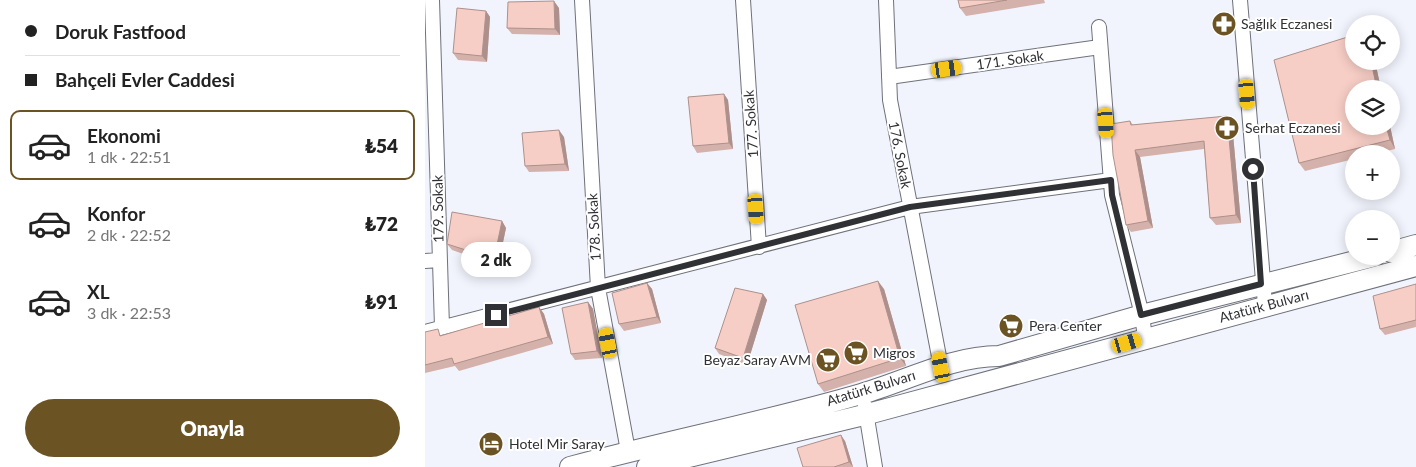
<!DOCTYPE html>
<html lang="tr">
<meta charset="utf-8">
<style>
:root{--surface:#fff;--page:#f2f2f2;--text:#222;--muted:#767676;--line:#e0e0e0;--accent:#6b5323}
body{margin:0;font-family:Lato,sans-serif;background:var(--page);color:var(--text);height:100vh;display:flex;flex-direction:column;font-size:19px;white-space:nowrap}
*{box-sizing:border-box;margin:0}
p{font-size:16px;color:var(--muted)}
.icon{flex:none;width:28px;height:28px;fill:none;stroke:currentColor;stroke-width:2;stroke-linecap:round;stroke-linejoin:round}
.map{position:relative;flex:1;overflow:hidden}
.side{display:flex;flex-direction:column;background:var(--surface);width:425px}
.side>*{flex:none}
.guide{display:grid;align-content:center;height:110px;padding:0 25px;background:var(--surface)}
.fabs{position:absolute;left:920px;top:15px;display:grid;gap:10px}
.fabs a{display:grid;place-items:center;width:55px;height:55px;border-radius:50%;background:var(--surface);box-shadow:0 2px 12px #0003;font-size:25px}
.end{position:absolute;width:22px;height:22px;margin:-11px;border:6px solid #303135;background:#fff;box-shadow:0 0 0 2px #fff}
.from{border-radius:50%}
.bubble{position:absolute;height:35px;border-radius:18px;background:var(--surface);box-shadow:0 2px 12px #0003;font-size:16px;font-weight:800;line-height:35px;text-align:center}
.car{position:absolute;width:15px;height:30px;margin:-15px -8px;border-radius:6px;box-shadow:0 0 4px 1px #0007;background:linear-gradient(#f5c518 24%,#345 0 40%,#f5c518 0 76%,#345 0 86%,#f5c518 0)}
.guide b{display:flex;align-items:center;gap:18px;height:48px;font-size:19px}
.guide b+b{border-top:1px solid var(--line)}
.guide i{width:12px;height:12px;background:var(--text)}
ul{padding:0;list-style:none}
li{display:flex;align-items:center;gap:15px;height:70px;margin:0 10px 8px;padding:0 15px;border:2px solid transparent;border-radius:10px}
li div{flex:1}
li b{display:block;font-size:19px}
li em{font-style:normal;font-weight:800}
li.current{border-color:var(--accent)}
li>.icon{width:45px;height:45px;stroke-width:1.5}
.action{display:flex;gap:10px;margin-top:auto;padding:10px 25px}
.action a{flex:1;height:58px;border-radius:30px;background:var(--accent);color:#fff;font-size:20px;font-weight:800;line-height:58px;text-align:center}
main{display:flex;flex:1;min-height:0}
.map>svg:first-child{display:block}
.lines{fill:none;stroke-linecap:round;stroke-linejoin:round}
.minor-casing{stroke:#6e717a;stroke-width:16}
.secondary-casing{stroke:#6e717a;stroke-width:22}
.minor{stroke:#fff;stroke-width:14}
.secondary{stroke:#fff;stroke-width:20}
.wall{fill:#d4b1aa}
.shaded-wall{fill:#ad908b}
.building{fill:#f7cec6;stroke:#ad908b}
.route{stroke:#303135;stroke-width:6}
.labels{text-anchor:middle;stroke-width:4;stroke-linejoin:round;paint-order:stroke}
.poi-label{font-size:14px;fill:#303135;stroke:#fff;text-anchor:start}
.street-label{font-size:14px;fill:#303135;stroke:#fff}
</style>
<main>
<section class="side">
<div class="guide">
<b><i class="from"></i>Doruk Fastfood</b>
<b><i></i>Bahçeli Evler Caddesi</b>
</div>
<ul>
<li class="current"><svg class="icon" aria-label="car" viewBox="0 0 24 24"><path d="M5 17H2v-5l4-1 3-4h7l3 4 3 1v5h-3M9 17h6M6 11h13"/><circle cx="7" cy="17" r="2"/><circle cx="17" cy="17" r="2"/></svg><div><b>Ekonomi</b><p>1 dk · 22:51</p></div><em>₺54</em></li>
<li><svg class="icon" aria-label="car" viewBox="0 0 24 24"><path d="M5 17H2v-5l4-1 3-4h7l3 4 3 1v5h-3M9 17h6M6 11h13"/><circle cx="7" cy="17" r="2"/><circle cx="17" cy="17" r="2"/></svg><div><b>Konfor</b><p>2 dk · 22:52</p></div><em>₺72</em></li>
<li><svg class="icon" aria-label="car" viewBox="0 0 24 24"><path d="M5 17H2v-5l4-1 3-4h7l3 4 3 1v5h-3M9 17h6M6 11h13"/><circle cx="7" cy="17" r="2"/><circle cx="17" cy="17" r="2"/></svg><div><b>XL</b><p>3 dk · 22:53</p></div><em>₺91</em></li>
</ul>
<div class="action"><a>Onayla</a></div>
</section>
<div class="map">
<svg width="991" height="467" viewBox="0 0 991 467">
<rect width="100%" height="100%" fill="#f2f4fd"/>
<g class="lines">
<defs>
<path id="minor" d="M7,0L17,327
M157,0L173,288L203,451
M318,0L334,247
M461,0L465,100L516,367
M815,0L840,305
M674,27L687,195L717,315L720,338
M464,77L675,47
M0,261L14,260
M0,332L485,207L686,180
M440,406L450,467"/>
<path id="secondary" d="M966,252L991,245
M145,467C241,441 340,422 436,394C481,381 527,356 574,356L717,315L950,256
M222,467L443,414L991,266"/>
</defs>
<use href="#minor" class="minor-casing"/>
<use href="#secondary" class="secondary-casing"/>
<use href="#minor" class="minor"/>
<use href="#secondary" class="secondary"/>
</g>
<path class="wall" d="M533,0H619L620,3L541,16L535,8Z
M134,8L135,35L87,34L82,28Z
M61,11L65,17L62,62L33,60L28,53Z
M929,61H950L956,89H929V126H965L970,149L950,154H929V159L880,171L874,163Z
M299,94L303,100L308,149L272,153L268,146Z
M802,116L807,123L816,223L791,225L785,218L779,149L715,157L728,228L706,232L701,225L705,121L708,125Z
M139,137L144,171L104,172L100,166Z
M77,221L81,228L73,266L27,250L22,244Z
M222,283L227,289L236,323L199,331L194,324Z
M991,284V327L960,335L955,329Z
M459,289L481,366L399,392L393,384Z
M338,294L342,300L322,365L294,354L290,348Z
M163,302L168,309L177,358L150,360L146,354Z
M114,307L119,314L128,344L34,371L30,366L0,373V332L17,336Z
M420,441L428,467H378Z"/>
<path class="shaded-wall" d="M129,1L134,8L135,35L130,29Z
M61,11L65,17L62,62L57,56Z
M946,61H950L956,89H952Z
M299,94L303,100L308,149L304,143Z
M802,116L807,123L816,223L811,215Z
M961,126H965L970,149L965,140Z
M134,130L139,137L144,171L140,164Z
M710,150L715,157L728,228L723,221Z
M77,221L81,228L73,266L69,259Z
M453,281L459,289L481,366L475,358Z
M222,283L227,289L236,323L232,317Z
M338,294L342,300L322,365L318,358Z
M163,302L168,309L177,358L172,351Z
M114,307L119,314L128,344L123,337Z
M416,435L420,441L428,467L424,462Z"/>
<path class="building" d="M533,0H582L535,8Z
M129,1L130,29L82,28L83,2Z
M32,8L61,11L57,56L28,53Z
M929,35V61H946L952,89H929V126H961L965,140L874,163L849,60Z
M299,94L304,143L268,146L263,97Z
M802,116L811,215L785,218L779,141L710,150L723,221L701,225L688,155L686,124L705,121L706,125Z
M134,130L140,164L100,166L97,133Z
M27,212L77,221L69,259L22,244Z
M453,281L475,358L393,384L370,305Z
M222,283L232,317L194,324L187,293Z
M991,284V320L955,329L948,296Z
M310,288L338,294L318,358L290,348Z
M163,302L172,351L146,354L137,308Z
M114,307L123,337L29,364L27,358L0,365V332L13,329L15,336Z
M416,435L424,462L409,467H378L372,448Z"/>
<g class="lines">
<path class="route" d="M71,315L485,207L686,180L687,195L716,315L836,284L828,169"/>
</g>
<defs>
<symbol id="pharmacy-disc" viewBox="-11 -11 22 22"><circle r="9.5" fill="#6b5323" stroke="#fff"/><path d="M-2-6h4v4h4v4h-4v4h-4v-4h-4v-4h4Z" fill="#fff"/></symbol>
<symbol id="supermarket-disc" viewBox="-11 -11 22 22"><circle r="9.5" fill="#6b5323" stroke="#fff"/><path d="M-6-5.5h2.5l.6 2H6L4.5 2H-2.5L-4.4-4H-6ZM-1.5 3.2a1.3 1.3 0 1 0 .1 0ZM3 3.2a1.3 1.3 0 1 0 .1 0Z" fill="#fff"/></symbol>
<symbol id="hotel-disc" viewBox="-11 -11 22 22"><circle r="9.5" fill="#6b5323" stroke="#fff"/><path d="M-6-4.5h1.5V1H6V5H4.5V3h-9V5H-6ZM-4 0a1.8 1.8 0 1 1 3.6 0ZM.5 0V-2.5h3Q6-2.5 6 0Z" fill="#fff"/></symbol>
</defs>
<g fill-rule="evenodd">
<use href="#pharmacy-disc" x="785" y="10" width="28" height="28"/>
<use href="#pharmacy-disc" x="788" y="114" width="28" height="28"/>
<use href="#supermarket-disc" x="572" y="312" width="28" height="28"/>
<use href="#supermarket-disc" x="417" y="339" width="28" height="28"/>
<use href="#supermarket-disc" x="389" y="346" width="28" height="28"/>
<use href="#hotel-disc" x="52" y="430" width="28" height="28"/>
</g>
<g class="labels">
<g class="poi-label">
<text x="816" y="29">Sağlık Eczanesi</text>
<text x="820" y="133">Serhat Eczanesi</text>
<text x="604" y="331">Pera Center</text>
<text x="448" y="358">Migros</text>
<text x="386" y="365" text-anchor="end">Beyaz Saray AVM</text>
<text x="84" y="449">Hotel Mir Saray</text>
</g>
<g class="street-label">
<text transform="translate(585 60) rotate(-8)" y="5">171. Sokak</text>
<text transform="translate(326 124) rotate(-94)" y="5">177. Sokak</text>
<text transform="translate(475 155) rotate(79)" y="5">176. Sokak</text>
<text transform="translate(13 209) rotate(-91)" y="5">179. Sokak</text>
<text transform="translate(169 227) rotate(-93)" y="5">178. Sokak</text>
<text transform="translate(839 306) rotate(-15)" y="5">Atatürk Bulvarı</text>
<text transform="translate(446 388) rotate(-17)" y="5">Atatürk Bulvarı</text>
</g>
</g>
</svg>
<div class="fabs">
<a><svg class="icon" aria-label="locate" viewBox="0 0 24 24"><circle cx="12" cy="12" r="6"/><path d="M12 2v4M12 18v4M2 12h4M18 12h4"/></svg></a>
<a><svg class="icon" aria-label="layers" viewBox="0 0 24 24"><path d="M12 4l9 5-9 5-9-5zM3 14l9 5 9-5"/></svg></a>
<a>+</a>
<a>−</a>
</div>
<i class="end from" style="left:828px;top:169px"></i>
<i class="end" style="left:71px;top:315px"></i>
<div class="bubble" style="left:36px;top:242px;width:70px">2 dk</div>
<i class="car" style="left:522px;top:69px;rotate:82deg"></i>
<i class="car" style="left:822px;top:94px;rotate:175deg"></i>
<i class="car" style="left:681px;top:123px;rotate:176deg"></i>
<i class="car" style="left:331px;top:209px;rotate:176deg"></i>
<i class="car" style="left:183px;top:343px;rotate:349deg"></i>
<i class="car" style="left:702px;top:343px;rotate:74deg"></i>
<i class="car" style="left:516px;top:367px;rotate:349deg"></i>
</div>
</main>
